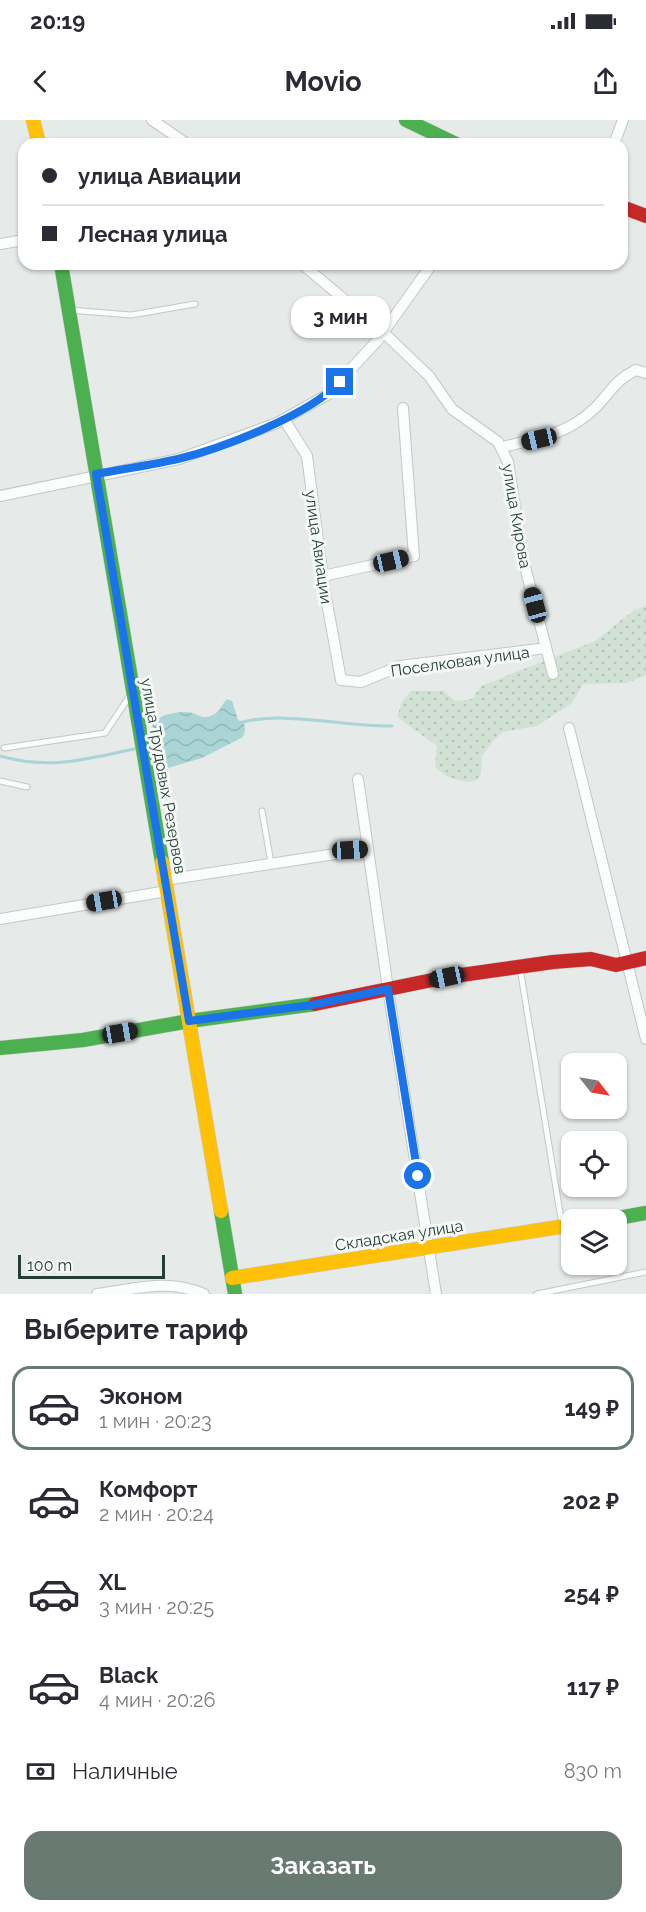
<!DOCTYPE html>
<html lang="ru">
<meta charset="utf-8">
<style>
:root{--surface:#fff;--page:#f7f7f7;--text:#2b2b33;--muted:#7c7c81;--line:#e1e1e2;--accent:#697a73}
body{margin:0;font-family:Raleway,sans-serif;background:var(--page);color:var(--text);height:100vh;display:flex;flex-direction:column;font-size:22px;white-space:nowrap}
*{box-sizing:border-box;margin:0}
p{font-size:20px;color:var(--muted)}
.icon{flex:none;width:33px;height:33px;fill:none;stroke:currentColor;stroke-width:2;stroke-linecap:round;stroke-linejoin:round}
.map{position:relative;height:1174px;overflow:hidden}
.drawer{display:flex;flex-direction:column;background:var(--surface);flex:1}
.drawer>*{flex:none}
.banner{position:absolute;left:18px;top:18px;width:610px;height:132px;border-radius:18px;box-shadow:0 2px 4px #0004;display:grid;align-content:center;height:132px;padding:0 24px;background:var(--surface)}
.needle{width:39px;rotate:121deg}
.fabs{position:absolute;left:561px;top:933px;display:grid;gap:12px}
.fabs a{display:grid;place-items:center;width:66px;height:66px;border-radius:12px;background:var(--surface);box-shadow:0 2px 4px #0004;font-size:30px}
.scale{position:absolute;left:18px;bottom:15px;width:147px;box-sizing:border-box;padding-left:6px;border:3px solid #253d34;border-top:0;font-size:16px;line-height:21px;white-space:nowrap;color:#253d34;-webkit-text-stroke:4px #f5f9f6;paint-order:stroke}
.end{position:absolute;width:27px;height:27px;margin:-14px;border:8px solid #1a73e8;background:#fff;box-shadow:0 0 0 3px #fff}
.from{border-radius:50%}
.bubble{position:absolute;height:42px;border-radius:18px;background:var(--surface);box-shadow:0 2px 4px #0004;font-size:20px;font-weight:700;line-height:42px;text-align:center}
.car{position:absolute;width:18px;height:36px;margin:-18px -9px;border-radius:8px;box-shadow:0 0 4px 2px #0007;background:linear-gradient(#222 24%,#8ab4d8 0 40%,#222 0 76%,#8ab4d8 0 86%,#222 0)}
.banner b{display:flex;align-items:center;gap:21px;height:57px;font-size:22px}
.banner b+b{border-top:2px solid var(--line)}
.banner i{width:15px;height:15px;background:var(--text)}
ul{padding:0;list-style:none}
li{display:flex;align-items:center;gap:18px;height:84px;margin:0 12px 9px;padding:0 12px;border:3px solid transparent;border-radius:18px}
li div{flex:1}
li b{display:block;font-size:22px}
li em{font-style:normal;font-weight:700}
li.on{border-color:var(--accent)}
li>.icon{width:54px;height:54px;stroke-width:1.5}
h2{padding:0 24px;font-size:27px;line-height:72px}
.pay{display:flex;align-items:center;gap:15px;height:66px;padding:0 24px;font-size:22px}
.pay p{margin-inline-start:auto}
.primary-button{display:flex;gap:12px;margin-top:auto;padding:12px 24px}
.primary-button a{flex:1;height:69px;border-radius:18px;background:var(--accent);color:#fff;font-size:24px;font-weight:700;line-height:69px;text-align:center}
.status{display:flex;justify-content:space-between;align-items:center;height:42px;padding:0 30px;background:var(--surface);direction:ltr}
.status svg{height:16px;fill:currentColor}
header{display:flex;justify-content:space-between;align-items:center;height:78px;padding:0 24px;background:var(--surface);font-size:27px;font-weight:700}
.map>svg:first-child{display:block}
.grass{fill:url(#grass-dots)}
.water{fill:url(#water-waves)}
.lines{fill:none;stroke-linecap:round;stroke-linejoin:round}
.stream{stroke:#aad4d5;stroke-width:3}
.lane-casing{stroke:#c3c7c5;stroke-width:7}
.street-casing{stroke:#c3c7c5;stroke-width:12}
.fast-casing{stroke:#c2c8c5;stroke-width:15}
.slow-casing{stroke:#c2c8c5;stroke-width:15}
.jam-casing{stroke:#c2c8c5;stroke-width:15}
.lane{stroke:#fbfcfc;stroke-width:5}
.street{stroke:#fbfcfc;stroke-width:10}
.fast{stroke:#4caf50;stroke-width:14}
.slow{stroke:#ffc107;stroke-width:14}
.jam{stroke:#c62828;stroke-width:14}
.route{stroke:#1a73e8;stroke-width:8}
.labels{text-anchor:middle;stroke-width:6;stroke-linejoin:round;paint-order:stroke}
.street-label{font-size:16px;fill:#253d34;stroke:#f5f9f6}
</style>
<div class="status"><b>20:19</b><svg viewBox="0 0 49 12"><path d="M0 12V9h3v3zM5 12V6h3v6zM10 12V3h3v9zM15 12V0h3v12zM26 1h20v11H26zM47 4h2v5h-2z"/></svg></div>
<header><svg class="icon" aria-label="back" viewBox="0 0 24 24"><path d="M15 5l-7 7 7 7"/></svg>Movio<svg class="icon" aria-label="share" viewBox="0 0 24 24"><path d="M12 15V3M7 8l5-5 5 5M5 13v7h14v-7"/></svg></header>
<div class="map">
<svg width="646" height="1174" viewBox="0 0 646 1174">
<defs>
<pattern id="grass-dots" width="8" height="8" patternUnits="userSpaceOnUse" patternTransform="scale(1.5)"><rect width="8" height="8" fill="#d1e2d4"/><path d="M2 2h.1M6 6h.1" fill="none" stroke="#b3c3b7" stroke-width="1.8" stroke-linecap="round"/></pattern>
<pattern id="water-waves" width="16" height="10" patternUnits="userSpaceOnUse" patternTransform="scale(1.5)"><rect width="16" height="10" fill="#aad4d5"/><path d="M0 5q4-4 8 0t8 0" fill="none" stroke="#92b7b7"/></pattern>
</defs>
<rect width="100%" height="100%" fill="#e6eae8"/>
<path class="grass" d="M646,486V555L627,563L583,564L572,583L537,606L503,612L493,621L482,636L481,654L477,660C464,665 443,657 435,646L437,626L397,597L402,582L411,571H444L455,581L472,579L481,566L595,521L634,490Z"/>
<path class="water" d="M227,579L232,581L238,600L244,603L245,610L243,617L202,638L161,650L156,614L151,603C160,595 180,590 192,593C199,595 203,599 211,596C220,593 221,585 227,579Z"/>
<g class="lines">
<path class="stream" d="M239,603C286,590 342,607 392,606
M146,627L160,624
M0,636C53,651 88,638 139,628"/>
<defs>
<path id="lane" d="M69,190L131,195L195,184
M4,628L105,613L131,574
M0,661L27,667
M262,691L271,743
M520,848L562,1105
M537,1174L646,1152"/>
<path id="street" d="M152,0L187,24
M614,24L623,0
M0,124L24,120
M302,144L383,212L429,256L452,289L498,322L508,342L524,443L553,554
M284,299L307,336L324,466L341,560L361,562L400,546L546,528
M502,327C537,319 569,314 595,288C611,272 615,260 636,250L646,253
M0,376L179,339L277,303L327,275L377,221L432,144
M323,456L414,436L403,288
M569,608L646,919
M358,659L388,869L436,1174
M165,760L368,729
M0,799L167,771
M97,1174C135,1169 168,1158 204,1174"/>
<path id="fast" d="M406,0L456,24
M61,144L162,742
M0,928L83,920L189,901L315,884
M221,1091L235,1174
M607,1100L646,1093"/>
<path id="slow" d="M33,0L39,24
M162,742L221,1091
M232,1158L572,1105"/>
<path id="jam" d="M622,87L646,96
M315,884L447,857L553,842L591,839L616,845L646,838"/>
</defs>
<use href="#lane" class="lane-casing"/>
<use href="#street" class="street-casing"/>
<use href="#fast" class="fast-casing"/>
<use href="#slow" class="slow-casing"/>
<use href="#jam" class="jam-casing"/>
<use href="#lane" class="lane"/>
<use href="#street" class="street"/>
<use href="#fast" class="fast"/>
<use href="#slow" class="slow"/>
<use href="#jam" class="jam"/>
</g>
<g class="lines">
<path class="route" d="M340,262C309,295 223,328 178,339C151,345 123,349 96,354L189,901L312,885L388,869L418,1056"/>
</g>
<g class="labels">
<g class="street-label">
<text transform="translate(517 396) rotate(80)" y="6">улица Кирова</text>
<text transform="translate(319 427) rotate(82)" y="6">улица Авиации</text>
<text transform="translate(460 541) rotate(-8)" y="6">Поселковая улица</text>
<text transform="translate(164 656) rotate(80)" y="6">улица Трудовых Резервов</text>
<text transform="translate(399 1115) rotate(-9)" y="6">Складская улица</text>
</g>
</g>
</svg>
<div class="fabs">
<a><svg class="needle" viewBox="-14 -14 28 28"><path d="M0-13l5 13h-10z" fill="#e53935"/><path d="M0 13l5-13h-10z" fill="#7c7c81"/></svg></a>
<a><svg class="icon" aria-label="locate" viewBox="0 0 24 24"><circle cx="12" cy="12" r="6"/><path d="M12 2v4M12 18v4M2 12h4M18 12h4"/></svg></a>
<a><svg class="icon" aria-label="layers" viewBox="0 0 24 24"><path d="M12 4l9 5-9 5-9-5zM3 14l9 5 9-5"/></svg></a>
</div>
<div class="scale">100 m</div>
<i class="end from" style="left:418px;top:1056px"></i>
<i class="end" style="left:340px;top:262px"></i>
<div class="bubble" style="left:291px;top:176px;width:99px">3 мин</div>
<i class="car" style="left:539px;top:319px;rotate:257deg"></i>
<i class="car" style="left:391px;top:441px;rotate:77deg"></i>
<i class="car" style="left:535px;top:485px;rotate:345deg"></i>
<i class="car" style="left:350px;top:730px;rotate:87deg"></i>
<i class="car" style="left:104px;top:781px;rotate:260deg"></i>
<i class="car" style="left:447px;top:857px;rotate:258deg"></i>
<i class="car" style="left:120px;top:913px;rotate:80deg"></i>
<div class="banner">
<b><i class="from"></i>улица Авиации</b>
<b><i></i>Лесная улица</b>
</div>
</div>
<section class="drawer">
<h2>Выберите тариф</h2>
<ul>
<li class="on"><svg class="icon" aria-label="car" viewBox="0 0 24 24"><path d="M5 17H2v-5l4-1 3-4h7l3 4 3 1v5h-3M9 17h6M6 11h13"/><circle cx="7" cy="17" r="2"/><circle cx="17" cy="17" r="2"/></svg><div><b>Эконом</b><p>1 мин · 20:23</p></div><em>149 ₽</em></li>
<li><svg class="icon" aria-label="car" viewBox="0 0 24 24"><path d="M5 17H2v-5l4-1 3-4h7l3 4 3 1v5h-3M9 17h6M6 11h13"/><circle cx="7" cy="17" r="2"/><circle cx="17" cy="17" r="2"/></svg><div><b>Комфорт</b><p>2 мин · 20:24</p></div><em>202 ₽</em></li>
<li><svg class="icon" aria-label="car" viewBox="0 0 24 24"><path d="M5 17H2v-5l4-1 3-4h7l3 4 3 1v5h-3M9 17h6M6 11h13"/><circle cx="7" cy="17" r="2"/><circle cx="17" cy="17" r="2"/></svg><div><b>XL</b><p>3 мин · 20:25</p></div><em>254 ₽</em></li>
<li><svg class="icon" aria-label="car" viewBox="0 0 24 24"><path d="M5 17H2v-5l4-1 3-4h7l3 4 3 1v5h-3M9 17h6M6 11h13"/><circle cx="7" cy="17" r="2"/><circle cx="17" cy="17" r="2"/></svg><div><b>Black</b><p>4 мин · 20:26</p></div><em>117 ₽</em></li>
</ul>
<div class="pay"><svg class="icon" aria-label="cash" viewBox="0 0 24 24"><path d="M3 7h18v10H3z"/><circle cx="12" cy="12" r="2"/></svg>Наличные<p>830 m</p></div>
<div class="primary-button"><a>Заказать</a></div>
</section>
